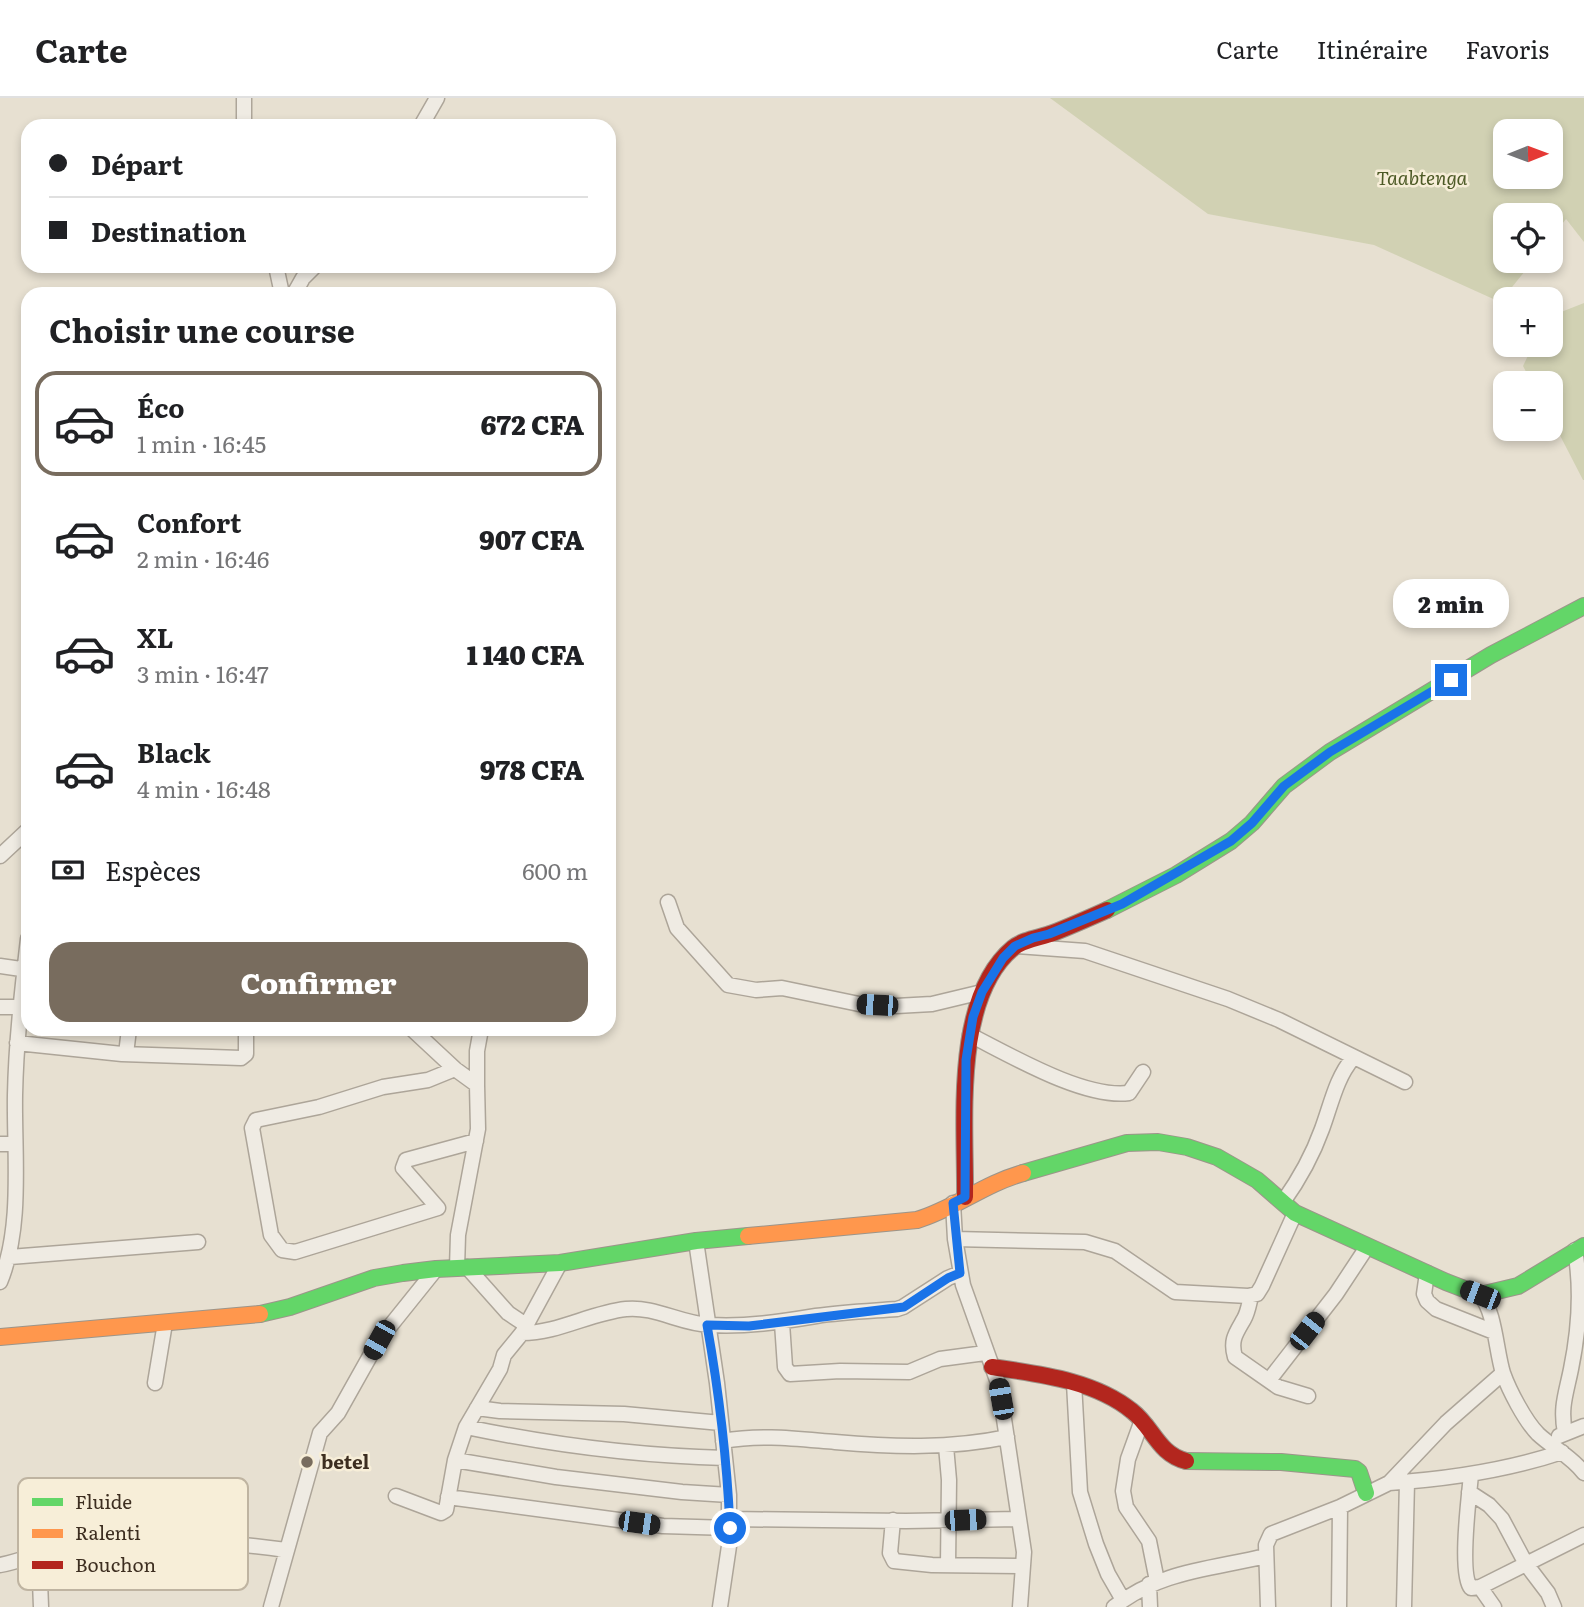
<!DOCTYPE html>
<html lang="fr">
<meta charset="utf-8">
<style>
:root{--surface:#fff;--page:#f6f6f6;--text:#202124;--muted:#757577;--line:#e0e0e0;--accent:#786c5e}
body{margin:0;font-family:Literata,serif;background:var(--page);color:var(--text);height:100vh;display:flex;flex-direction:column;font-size:26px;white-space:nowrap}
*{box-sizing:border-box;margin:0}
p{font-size:23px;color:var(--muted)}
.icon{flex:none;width:38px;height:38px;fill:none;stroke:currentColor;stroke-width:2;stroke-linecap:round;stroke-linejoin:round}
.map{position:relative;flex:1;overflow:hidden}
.details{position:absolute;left:21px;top:189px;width:595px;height:749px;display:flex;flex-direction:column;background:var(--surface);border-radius:21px;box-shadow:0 4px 10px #0003}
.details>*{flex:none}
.hud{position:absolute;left:21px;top:21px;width:595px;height:154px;border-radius:21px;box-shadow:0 4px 10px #0003;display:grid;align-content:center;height:154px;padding:0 28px;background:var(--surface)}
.needle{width:46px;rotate:89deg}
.fabs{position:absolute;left:1493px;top:21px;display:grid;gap:14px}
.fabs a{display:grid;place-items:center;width:70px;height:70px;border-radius:14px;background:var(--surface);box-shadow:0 4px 10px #0003;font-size:35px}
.end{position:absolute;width:32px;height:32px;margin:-16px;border:9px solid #1a73e8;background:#fff;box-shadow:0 0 0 4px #fff}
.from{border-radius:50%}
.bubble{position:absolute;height:49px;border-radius:21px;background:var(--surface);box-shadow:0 4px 10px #0003;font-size:23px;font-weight:800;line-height:49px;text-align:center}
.car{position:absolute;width:21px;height:42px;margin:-21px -10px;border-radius:9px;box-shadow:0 0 5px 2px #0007;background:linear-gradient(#222 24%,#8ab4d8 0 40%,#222 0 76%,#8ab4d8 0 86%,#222 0)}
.hud b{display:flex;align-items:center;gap:24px;height:66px;font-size:26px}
.hud b+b{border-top:2px solid var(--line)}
.hud i{width:18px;height:18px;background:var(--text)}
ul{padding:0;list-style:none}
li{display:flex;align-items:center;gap:21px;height:105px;margin:0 14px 10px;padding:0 14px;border:4px solid transparent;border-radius:21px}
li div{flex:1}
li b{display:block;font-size:26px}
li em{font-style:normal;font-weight:800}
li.selected{border-color:var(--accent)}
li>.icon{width:63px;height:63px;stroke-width:1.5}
h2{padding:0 28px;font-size:32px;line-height:84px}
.pay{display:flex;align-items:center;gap:18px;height:77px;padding:0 28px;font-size:26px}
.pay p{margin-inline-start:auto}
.button{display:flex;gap:14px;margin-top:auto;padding:14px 28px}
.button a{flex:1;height:80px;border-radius:21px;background:var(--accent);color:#fff;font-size:28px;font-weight:800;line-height:80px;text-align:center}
header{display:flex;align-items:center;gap:42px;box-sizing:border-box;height:98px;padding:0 35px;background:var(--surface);border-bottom:2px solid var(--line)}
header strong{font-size:33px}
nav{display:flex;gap:38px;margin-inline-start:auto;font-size:24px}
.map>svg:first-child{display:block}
.cemetery{fill:#d1d1b3;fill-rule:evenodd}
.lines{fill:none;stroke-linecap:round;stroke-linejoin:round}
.street-casing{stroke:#ada599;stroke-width:17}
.fast-casing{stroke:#9c958a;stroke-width:18}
.slow-casing{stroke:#9c958a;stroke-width:18}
.jam-casing{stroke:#9c958a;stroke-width:18}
.street{stroke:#efebe3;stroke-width:14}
.fast{stroke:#63d668;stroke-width:16}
.slow{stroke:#ff974d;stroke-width:16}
.jam{stroke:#b3261e;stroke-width:16}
.route{stroke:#1a73e8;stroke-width:9}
.poi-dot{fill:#786c5e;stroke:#f7eed8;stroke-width:2.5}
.labels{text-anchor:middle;stroke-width:5;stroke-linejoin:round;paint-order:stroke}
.park-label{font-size:19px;font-style:italic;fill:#4d5a26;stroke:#f7eed8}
.poi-label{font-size:19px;font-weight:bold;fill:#3d2e20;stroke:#f7eed8;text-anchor:start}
.key{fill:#f7eed8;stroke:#bfb4a1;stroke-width:2}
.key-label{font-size:19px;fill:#3d2e20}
</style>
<header>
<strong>Carte</strong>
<nav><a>Carte</a><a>Itinéraire</a><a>Favoris</a></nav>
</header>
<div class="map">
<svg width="1584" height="1509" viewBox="0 0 1584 1509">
<rect width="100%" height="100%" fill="#e7e0d1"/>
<path class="cemetery" d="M1050,0H1584V144L1566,121L1551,140L1550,117H1505V163H1533L1500,204L1374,147L1208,116ZM1505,33H1550V79H1505Z
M1584,205V382H1583L1551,320L1550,285H1532L1523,268L1533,247H1550L1551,218Z"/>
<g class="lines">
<defs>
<path id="street" d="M244,0V28
M421,28L437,0
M276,168L282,196
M294,196L303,180L315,168
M0,758L28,732
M668,804L677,830L728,887L756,892L782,890L859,906L896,908L932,906L982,894
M1017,848L1085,853L1228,901L1279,922L1405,984
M0,868L28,872
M0,909H21
M412,931L455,971L477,987L478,1031L458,1137L457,1170
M970,937C1010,957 1084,1001 1129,995L1143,974
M17,945L122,956L241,960L246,956V931
M126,956L129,931
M455,971L428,982L383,989L319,1009L256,1022L252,1030L271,1137L282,1152L295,1154L438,1110L403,1070L406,1062L476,1043
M477,987V953L481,931
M0,1046H15
M1283,1104C1298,1083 1313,1056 1322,1031C1331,1007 1336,980 1353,960
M953,1105L955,1141L963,1187L998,1285L1001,1301L1024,1454L1020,1509
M955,1141L1085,1144L1115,1153L1175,1194L1248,1198L1257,1196L1262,1188L1295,1115
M696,1143L717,1285L729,1397V1448L720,1509
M10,1159L198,1144
M467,1169L508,1215L526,1227
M1427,1175L1424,1196L1427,1203L1436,1211L1494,1234
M0,1184C23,1129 14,1056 15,997C16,945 22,893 28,841
M1480,1197C1495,1212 1496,1253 1503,1275C1509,1292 1525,1323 1538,1336C1553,1350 1571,1358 1584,1375
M1251,1198C1249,1206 1248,1214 1244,1221C1236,1235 1230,1242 1235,1259L1278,1289L1308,1298
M782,1225L785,1269L790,1276L840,1273L909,1274L940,1261L985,1255
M522,1235C558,1235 590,1215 626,1211C655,1208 681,1226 710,1227C746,1229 780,1224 816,1218C843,1214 870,1213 897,1211L903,1209L948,1180L960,1175
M1270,1281L1336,1196L1367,1149
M155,1285L165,1225
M1074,1285L1080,1394L1096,1446L1108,1476L1123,1502
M477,1310L500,1313L624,1316L721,1325
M1141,1325L1128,1361L1123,1393L1126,1409L1149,1443L1157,1483
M466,1329C552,1347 638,1358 725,1360
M1565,1335C1560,1309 1566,1296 1571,1271C1579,1232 1582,1192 1575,1152
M1559,1338L1584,1328
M723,1343C761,1336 798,1341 835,1344C893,1349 950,1351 1007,1339
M946,1348L949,1382L948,1467
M455,1362L556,1379L682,1394L729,1397
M1471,1377C1469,1398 1459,1476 1471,1490L1480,1489L1584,1437
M1389,1385C1449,1381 1505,1373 1562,1354
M1469,1394L1489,1407L1502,1421L1526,1466L1548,1495L1554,1509
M396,1398L441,1415L446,1412L455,1362L466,1329L500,1271L504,1257L522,1235L560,1165
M448,1399L663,1428L730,1430
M729,1421L906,1423L1019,1421
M893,1422L890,1455L894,1463L932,1467L1023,1468
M39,1457L41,1509
M0,1467C23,1463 44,1452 67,1448C139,1437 214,1442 286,1452
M1149,1486L1150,1509
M1480,1489L1494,1509
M271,1509L320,1335L338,1315L379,1242L436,1171
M1114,1509C1159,1473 1212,1471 1266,1458
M1268,1509L1266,1447L1271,1436L1340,1409L1389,1385L1446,1325L1503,1275
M1339,1509L1340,1409
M1404,1509L1407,1384"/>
<path id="fast" d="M1107,812L1176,777L1231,743L1252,725L1284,688L1330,654L1491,557L1584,508
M1023,1075L1127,1045L1158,1044L1187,1049L1217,1059L1257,1082L1295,1115L1446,1184L1480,1197L1518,1188L1584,1148
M260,1216L290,1209L374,1180L403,1175L436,1171L560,1165L696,1143L748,1138
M1186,1363L1281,1364L1355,1371L1359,1374L1366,1395"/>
<path id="slow" d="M748,1138L917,1122C954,1111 984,1086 1023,1075
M0,1239L260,1216"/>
<path id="jam" d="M965,1099C966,1027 952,901 1013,850C1024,841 1040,840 1053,835C1071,828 1089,820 1107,812
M992,1269C1038,1276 1094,1282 1132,1313C1153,1329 1158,1356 1186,1363"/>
</defs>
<use href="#street" class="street-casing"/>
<use href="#fast" class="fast-casing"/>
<use href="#slow" class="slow-casing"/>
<use href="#jam" class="jam-casing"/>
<use href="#street" class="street"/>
<use href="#fast" class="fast"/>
<use href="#slow" class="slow"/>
<use href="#jam" class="jam"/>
</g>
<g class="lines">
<path class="route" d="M730,1430C727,1362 719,1294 707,1227L749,1228L904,1209L948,1180L960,1175L953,1105L965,1099L966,962L970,937L973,919L982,894L1003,860L1015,848L1033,840L1049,836L1122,806L1231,743L1252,725L1284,688L1330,654L1451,582"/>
</g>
<circle class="poi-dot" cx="307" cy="1364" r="7"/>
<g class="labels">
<g class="park-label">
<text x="1422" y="87">Taabtenga</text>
</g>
<g class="poi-label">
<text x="321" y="1371">betel</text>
</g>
</g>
<rect x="18" y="1380" width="230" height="112" rx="10" class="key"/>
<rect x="32" y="1400" width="31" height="8" fill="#63d668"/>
<rect x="32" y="1431" width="31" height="9" fill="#ff974d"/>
<rect x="32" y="1463" width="31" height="8" fill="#b3261e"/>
<g class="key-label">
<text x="75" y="1411">Fluide</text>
<text x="75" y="1442">Ralenti</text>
<text x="75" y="1474">Bouchon</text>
</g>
</svg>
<div class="fabs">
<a><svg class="needle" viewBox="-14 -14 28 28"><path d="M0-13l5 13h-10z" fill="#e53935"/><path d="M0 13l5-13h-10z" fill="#757577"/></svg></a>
<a><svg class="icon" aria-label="locate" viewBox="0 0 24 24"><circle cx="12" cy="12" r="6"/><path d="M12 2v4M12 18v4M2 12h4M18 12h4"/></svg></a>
<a>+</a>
<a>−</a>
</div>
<i class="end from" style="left:730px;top:1430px"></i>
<i class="end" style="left:1451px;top:582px"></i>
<div class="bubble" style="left:1393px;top:481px;width:116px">2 min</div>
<i class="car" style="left:877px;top:907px;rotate:273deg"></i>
<i class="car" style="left:1480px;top:1197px;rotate:291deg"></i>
<i class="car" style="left:1307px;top:1233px;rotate:38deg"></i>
<i class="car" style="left:379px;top:1242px;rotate:209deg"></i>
<i class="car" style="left:1001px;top:1301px;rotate:350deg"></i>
<i class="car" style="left:965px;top:1422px;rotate:88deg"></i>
<i class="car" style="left:639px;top:1425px;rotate:98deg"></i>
<div class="hud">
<b><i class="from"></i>Départ</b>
<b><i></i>Destination</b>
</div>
<section class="details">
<h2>Choisir une course</h2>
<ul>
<li class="selected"><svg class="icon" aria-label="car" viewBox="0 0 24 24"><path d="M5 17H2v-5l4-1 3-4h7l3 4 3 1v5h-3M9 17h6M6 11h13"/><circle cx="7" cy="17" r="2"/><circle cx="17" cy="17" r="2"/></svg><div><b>Éco</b><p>1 min · 16:45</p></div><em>672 CFA</em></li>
<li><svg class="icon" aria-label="car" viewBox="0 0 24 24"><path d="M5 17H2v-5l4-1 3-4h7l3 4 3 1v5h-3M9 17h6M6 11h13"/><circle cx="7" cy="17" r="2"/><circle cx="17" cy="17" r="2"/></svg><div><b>Confort</b><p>2 min · 16:46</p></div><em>907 CFA</em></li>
<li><svg class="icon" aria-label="car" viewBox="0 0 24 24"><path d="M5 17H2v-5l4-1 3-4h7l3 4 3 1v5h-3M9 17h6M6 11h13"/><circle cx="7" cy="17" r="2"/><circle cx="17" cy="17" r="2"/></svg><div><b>XL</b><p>3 min · 16:47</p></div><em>1 140 CFA</em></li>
<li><svg class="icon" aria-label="car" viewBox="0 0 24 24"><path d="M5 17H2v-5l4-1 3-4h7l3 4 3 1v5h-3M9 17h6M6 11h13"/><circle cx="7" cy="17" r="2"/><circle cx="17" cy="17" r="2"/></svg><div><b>Black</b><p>4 min · 16:48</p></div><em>978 CFA</em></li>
</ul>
<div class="pay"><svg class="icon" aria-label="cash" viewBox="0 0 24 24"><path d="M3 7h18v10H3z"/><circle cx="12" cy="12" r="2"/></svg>Espèces<p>600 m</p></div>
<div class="button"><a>Confirmer</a></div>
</section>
</div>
